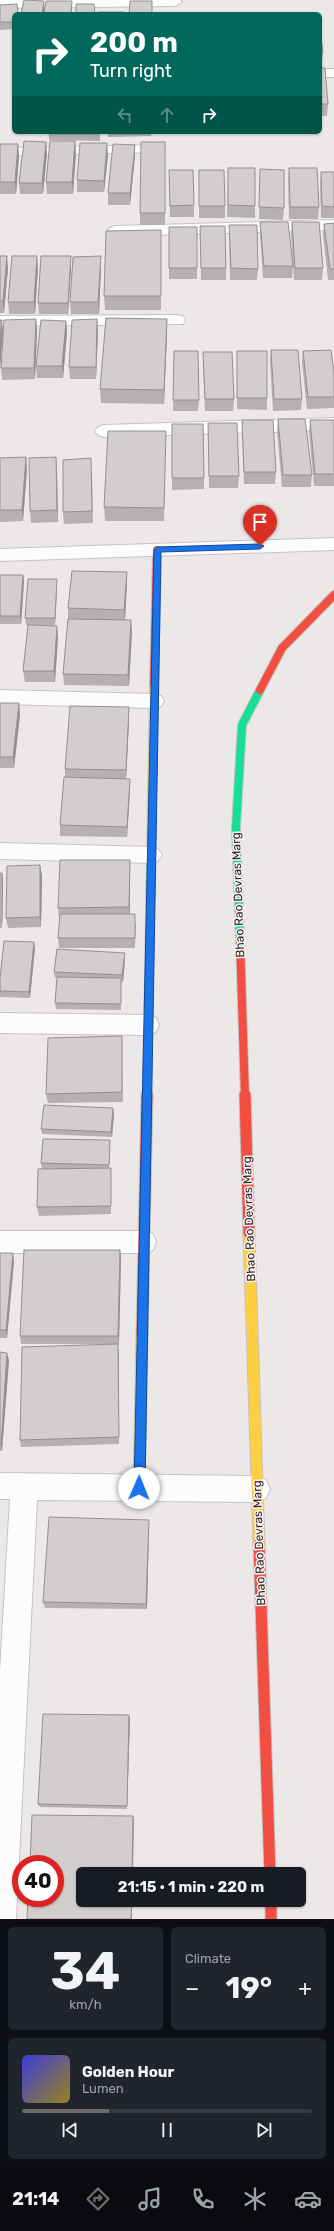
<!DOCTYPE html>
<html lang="en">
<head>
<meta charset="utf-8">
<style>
	body { margin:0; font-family:Rubik,sans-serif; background:#20242c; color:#f1f3f6; height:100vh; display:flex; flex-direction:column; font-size:15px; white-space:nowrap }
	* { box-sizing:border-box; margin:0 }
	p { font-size:13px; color:#9ea1a6 }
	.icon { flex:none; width:22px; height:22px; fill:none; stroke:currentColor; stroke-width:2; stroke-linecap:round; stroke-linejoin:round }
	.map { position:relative; height:1919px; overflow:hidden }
	.details { display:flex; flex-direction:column; gap:8px; padding:8px; background:#0d0f14; flex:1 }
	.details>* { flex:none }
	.hud { position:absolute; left:12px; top:12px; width:310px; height:122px; border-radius:6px; box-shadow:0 1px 3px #0004; background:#00695c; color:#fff; overflow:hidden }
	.speed { position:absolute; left:12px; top:1855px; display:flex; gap:8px; font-size:20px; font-weight:700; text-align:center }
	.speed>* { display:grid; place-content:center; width:52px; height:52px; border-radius:50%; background:#171b24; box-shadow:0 1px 3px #0004; line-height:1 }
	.speed .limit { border:6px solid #d22; background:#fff; color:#111 }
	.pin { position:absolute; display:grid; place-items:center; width:34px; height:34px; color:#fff; margin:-41px -17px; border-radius:50% 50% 50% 0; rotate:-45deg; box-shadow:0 0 4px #0007 }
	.pin .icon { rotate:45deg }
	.me { position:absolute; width:44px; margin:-22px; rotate:1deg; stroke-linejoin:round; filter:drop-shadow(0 0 3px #0008) }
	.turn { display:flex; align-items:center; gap:14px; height:84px; padding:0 12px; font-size:18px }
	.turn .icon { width:52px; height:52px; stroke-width:2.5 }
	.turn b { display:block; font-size:28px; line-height:34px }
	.lanes { display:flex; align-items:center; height:38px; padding:0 12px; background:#0003; justify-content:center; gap:20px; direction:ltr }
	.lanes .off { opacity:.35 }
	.big { font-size:30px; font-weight:700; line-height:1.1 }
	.details .card { flex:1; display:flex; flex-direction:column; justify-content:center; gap:6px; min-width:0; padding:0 14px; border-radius:6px; background:#20242c }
	.details .dial { align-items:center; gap:0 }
	.dial b { font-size:52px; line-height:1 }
	.song { display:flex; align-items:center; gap:12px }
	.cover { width:48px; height:48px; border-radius:6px; background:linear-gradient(135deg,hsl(240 70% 55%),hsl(50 70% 35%)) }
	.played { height:4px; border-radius:2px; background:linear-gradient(90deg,#6e6a6a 30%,#363941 30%) }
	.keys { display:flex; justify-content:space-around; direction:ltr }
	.heat { display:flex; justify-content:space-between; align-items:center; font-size:22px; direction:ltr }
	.details .tiles { flex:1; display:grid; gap:8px; grid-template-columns:1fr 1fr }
	.card:last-child { grid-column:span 2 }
	.trip { position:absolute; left:76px; top:1867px; width:230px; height:40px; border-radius:6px; background:#171b24; box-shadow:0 1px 3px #0004; font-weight:700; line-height:40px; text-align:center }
	.dock { display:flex; height:64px; justify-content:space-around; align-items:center; background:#090b0e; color:#9ea1a6 }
	.dock .icon { width:28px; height:28px }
	.dock .active { color:#6e6a6a }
	.dock b { font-size:18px; color:#f1f3f6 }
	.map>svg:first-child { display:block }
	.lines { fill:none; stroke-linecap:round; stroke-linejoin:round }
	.street-casing { stroke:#c7c3c3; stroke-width:2 }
	.fast-casing { stroke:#c7c3c3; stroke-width:10 }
	.slow-far1-casing { stroke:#c7c3c3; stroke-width:10 }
	.slow-casing { stroke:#c7c3c3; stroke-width:13 }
	.jam-far1-casing { stroke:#c7c3c3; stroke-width:10 }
	.jam-casing { stroke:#c7c3c3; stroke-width:13 }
	.street { fill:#fcfcfc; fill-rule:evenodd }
	.fast { stroke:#16e098; stroke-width:8 }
	.slow-far1 { stroke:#ffcf43; stroke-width:8 }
	.slow { stroke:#ffcf43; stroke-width:11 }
	.jam-far1 { stroke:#f24e42; stroke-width:8 }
	.jam { stroke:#f24e42; stroke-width:11 }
	.wall { fill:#b5b1b1 }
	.shaded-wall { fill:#949090 }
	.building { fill:#d3cece; stroke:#949090 }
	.route { fill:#1a73e8; stroke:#114b97 }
	.labels { text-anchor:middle; stroke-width:3; stroke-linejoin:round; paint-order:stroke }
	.street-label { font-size:12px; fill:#2a2626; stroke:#fdf2f3 }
</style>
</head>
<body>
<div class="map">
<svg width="334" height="1919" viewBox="0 0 334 1919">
	<rect width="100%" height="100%" fill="#ede8e8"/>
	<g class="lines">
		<defs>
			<path id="street" d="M0,0H180L182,2L175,6L0,8Z
				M320,69H334V77H320Z
				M158,145L163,146L165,149L163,152L0,156V148Z
				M334,220V230L115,236L110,234L107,231L110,228L115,226Z
				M177,315L183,316L185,320L183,324L0,326V316Z
				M334,418V430L104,437L98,435L95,431L98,427L104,425Z
				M334,538V550L0,561V549Z
				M0,690L154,694L161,696L164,701L161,706L154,708L0,704Z
				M0,843L151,847L158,849L162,855L158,861L151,863L0,859Z
				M0,1013L148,1015L156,1018L159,1025L156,1032L148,1035L0,1033Z
				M0,1231H144L153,1234L156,1242L153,1250L144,1253H0Z
				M0,1473L257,1476L266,1480L270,1489L266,1498L257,1502L37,1500L16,1919H0V1671L10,1499H0Z"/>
			<path id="fast" d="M240,940L236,827L242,725L260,690
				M147,1094L151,855"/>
			<path id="slow-far1" d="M151,855L154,683"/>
			<path id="slow" d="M249,1233L259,1544
				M139,1488L142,1334"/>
			<path id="jam-far1" d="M154,683L157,550
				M260,690L282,648L334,595
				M240,940L245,1096
				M147,1096V1094"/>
			<path id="jam" d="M245,1095L249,1233
				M142,1334L147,1095
				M259,1544L270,1874
				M271,1900V1919"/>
		</defs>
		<use href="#street" class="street-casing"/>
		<use href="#fast" class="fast-casing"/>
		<use href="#slow-far1" class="slow-far1-casing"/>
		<use href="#slow" class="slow-casing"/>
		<use href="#jam-far1" class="jam-far1-casing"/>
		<use href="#jam" class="jam-casing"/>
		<use href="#street" class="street"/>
		<use href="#fast" class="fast"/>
		<use href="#slow-far1" class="slow-far1"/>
		<use href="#slow" class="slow"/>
		<use href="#jam-far1" class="jam-far1"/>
		<use href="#jam" class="jam"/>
	</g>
	<path class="wall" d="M0,5L14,14V29L0,30Z
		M320,31L323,52L322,64H320Z
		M320,68L328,104L327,116H320Z
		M49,132H100V141L49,140Z
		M108,132H151V136L108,137Z
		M75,141L76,153L73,194H47L46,182Z
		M46,142L47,153L43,194H20L19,183Z
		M165,142V225H140V213Z
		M0,144H18L19,156L16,194H0Z
		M135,145V156L130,205H108V193Z
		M108,155L104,192H77V180Z
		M228,168L255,206V218L227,217Z
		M289,168L319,207L318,219H289L288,179Z
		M169,170L194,205V217H170Z
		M199,170L225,206V218H199Z
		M321,172H334V218H321L320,184Z
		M260,181L284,208L283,220L259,219Z
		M260,222L293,266L292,278H263L260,234Z
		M292,222L323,268L322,280H294L291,234Z
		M334,223V280H328L323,235L324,224Z
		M229,225L258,269L257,280H230L229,237Z
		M200,226L226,268V280H201Z
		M169,227L197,268V279H169Z
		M161,230V310H105L104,296Z
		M0,256L8,268L4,313H0Z
		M71,256V268L68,314H39L38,303Z
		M38,268L35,314H9L8,302Z
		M101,268L99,314H71L70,302Z
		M36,319L37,331L35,379L2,380L1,368Z
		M97,319L98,331L96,379H70L69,367Z
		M66,321L67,332L63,378H37L36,366Z
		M167,333L164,404L101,403L100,389Z
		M271,350L302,399L301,410L273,411L270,362Z
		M174,351L199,400L198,411H173Z
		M237,351L267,398V410L237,409Z
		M303,351L334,373V408L307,409L302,363Z
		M203,352L234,399L233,411H205L203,364Z
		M278,419L312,475L311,487H282L277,431Z
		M242,420L276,472L275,484H244L242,431Z
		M310,420H334V486H314L309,432Z
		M208,423L239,476L238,488H209Z
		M172,424L204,478V489L172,490Z
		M166,431L164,521H105L104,507Z
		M26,457L27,469L23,521L0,522V458Z
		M56,457L58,522L31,523L30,511Z
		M92,470L93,523L64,524L63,512Z
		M127,572V583L125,619L132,631L129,686L64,685L63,674L68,619V608Z
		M0,575H23L24,582L21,624H0Z
		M57,586L55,625H26L25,618Z
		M58,637L55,682H25L23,671Z
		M0,703H19L20,715L14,768H0Z
		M129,719L126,779L130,790L127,837L60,836V825L65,777V769Z
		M130,860V914L136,924L135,948H59L58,938L60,918H59L58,908Z
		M40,865L42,876L41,927L8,928L6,918Z
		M0,873H2L3,880L2,928H0Z
		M35,948L30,998L0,997V978Z
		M125,959L123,982H121V1010L56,1009L55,1003L57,978H55L54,972Z
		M122,1036L123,1102L48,1103L46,1094Z
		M114,1114L112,1137L42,1134L41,1129Z
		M110,1140V1145L109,1168L111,1177V1214L39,1216L37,1207L57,1169H42L41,1163Z
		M0,1253L14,1261L7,1338H0Z
		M121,1258L119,1344H21L20,1336Z
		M118,1344L119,1444L21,1447L20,1440Z
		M0,1352L9,1360L2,1451H0Z
		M149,1526L147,1609L45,1608L43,1602Z
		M130,1719L127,1809L40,1807L38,1804Z"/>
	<path class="shaded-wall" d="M44,1L45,14H42Z
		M72,1V14H71Z
		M75,141L76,153L73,194L72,182Z
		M46,142L47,153L43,194L42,183Z
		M107,143L108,155L104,192V181Z
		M18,144L19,156L16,194L15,182Z
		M135,145V156L130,205V193Z
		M7,256L8,268L4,313L3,301Z
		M37,256L38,268L35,314L34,302Z
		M71,256V268L68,314V303Z
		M101,256V268L99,314L98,302Z
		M36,319L37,331L35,379L34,368Z
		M97,319L98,331L96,379V367Z
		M167,319V333L164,404V390Z
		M2,320L3,332L0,370V341Z
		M66,321L67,332L63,378L62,366Z
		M26,457L27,469L23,521L22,510Z
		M56,457L57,468L58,522L57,510Z
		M127,572V583L125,621L124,610Z
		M23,575L24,582L21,624L20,616Z
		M57,579V586L55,625V618Z
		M131,620L132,631L129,686L128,675Z
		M57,626L58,637L55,682L54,671Z
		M19,703L20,715L14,768L13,757Z
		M129,707V719L126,781V770Z
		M130,779V790L127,837V827Z
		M130,860V918L129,907Z
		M40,865L42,876L41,927L40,917Z
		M2,873L3,880L2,928Z
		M34,942L35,948L30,998L29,992Z
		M125,953V959L123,982L122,975Z
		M113,1108L114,1114L112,1137L111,1132Z
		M120,1250L121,1258L119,1344L118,1336Z
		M13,1253L14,1261L7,1338L6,1330Z
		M118,1344L119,1352V1444V1437Z
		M7,1353L9,1360L2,1451L1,1445Z
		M149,1520V1526L147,1609L146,1604Z
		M129,1715L130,1719L127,1809V1806Z
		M133,1816L134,1820L133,1874H132Z
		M132,1900V1919H131Z"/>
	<path class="building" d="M24,0L44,1L42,14H21Z
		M46,1H72L71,14H44Z
		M130,1H152V14H129Z
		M17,4L18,14H14V22H0V5Z
		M76,4H94L95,14H76Z
		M99,12H124V14H99Z
		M320,31L323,52H320Z
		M320,68H325L328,104H320Z
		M24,141L46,142L42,183H19Z
		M50,141H75L72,182H46Z
		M141,142H165V213H140Z
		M80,143H107L104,181L77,180Z
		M0,144H18L15,182H0Z
		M113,144L135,145L130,193H108Z
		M228,168H255V206L228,205Z
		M289,168H317L319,207H290Z
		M260,169L284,170V208L259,207Z
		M169,170H193L194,205L170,206Z
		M199,170H224L225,206H199Z
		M321,172H334V207L322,206Z
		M260,222H288L293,266H264Z
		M292,222H319L323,268H295Z
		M334,223V269H330L324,224Z
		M229,225H257L258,269L231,268Z
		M200,226H225L226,268H201Z
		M169,227H197V268H169Z
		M161,230V296H104L106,231Z
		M0,256H7L3,301H0Z
		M12,256H37L34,302H8Z
		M41,256H71L68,303H38Z
		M101,256L98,302H70L73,257Z
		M106,318L167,319L164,390L100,389Z
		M36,319L34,368H1L4,320Z
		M97,319L96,367H69L72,320Z
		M0,320H2L0,341Z
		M41,320L66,321L62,366H36Z
		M271,350H298L302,399H274Z
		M331,350L334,373V397H308L303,351Z
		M174,351H198L199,400H173Z
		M237,351H267V398H237Z
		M203,352H232L234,399H205Z
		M278,419H305L312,475H283Z
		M242,420H273L276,472H244Z
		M310,420H334V474H315Z
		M208,423H237L239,476H209Z
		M172,424H203L204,478H172Z
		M108,431H166L164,508L104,507Z
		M26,457L22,510H0V458Z
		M56,457L57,510L30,511L29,458Z
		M91,458L92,511L63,512V460Z
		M72,571L127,572L124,610L68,608Z
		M0,575H23L20,616H0Z
		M28,579H57L55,618H25Z
		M68,619L131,620L128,675L63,674Z
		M28,625L57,626L54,671H23Z
		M0,703H19L13,757H0Z
		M70,706L129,707L126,770L65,769Z
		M64,777L130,779L127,827L60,825Z
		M60,860H130L129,907L58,908Z
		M40,865V917L6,918L7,866Z
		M0,873H2V922H0Z
		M60,914H135V938H58Z
		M4,941L34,942L29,992L0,991V978Z
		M57,949L125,953L122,975L54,972Z
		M57,977L121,978V1004L55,1003Z
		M122,1036V1092L46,1094L48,1038Z
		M44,1105L113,1108L111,1132L41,1129Z
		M43,1139L110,1140L109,1165L41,1163Z
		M111,1168V1206L37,1207L38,1169Z
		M24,1250H120L118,1336H20Z
		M0,1253H13L6,1330H0Z
		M118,1344L119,1437L20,1440L22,1347Z
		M0,1352L7,1353L1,1445H0Z
		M49,1517L149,1520L146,1604L43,1602Z
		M43,1714L129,1715L127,1806L38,1804Z
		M32,1815L133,1816L132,1874H83V1900H132L131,1919H27L28,1898H55V1864H30Z"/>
	<path class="route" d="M260,544L264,546L260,549L161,552L145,1488L143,1492L139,1494L135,1492L134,1488L154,550L157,547Z"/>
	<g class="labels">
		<g class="street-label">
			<text transform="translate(238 895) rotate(-92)" y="4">Bhao Rao Devras Marg</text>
			<text transform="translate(249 1219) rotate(-92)" y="4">Bhao Rao Devras Marg</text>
			<text transform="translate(259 1543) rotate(-92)" y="4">Bhao Rao Devras Marg</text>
		</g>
	</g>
</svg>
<div class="speed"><div class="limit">40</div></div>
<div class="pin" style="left:260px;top:546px;background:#d93025"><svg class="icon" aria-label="arrive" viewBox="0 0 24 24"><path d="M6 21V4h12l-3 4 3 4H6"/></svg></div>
<svg class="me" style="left:139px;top:1488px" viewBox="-20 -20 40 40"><circle r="19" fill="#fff"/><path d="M0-13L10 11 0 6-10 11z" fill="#1a73e8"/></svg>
<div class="trip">21:15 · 1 min · 220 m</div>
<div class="hud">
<div class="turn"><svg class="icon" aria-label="right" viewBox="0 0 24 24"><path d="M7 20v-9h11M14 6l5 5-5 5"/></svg><div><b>200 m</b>Turn right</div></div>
<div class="lanes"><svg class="icon off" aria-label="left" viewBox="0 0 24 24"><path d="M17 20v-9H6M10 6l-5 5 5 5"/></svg><svg class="icon off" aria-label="ahead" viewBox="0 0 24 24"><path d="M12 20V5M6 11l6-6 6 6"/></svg><svg class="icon" aria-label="right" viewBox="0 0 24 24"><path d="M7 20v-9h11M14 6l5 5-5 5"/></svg></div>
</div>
</div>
<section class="details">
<div class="tiles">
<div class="card dial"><b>34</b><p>km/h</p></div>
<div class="card"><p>Climate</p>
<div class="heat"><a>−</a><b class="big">19°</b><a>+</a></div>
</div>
<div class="card">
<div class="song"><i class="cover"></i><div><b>Golden Hour</b><p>Lumen</p></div></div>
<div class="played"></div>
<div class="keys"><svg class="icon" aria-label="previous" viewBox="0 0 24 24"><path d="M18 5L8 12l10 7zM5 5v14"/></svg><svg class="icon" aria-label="pause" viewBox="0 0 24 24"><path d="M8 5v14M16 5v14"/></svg><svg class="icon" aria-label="next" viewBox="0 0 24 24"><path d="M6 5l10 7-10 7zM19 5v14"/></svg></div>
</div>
</div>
</section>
<nav class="dock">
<b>21:14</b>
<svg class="icon active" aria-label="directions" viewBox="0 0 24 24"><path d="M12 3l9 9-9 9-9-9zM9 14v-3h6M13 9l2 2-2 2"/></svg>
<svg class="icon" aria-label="music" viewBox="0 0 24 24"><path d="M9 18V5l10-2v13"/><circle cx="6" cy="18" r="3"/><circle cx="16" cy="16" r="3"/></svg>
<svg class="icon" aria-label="phone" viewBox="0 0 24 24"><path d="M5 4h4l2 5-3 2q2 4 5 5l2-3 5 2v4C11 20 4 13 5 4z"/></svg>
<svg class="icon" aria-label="climate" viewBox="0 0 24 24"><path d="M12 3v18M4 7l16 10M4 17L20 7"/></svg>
<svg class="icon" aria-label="car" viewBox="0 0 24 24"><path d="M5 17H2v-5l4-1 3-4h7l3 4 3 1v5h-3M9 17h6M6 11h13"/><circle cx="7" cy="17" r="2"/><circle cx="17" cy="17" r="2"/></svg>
</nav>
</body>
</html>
